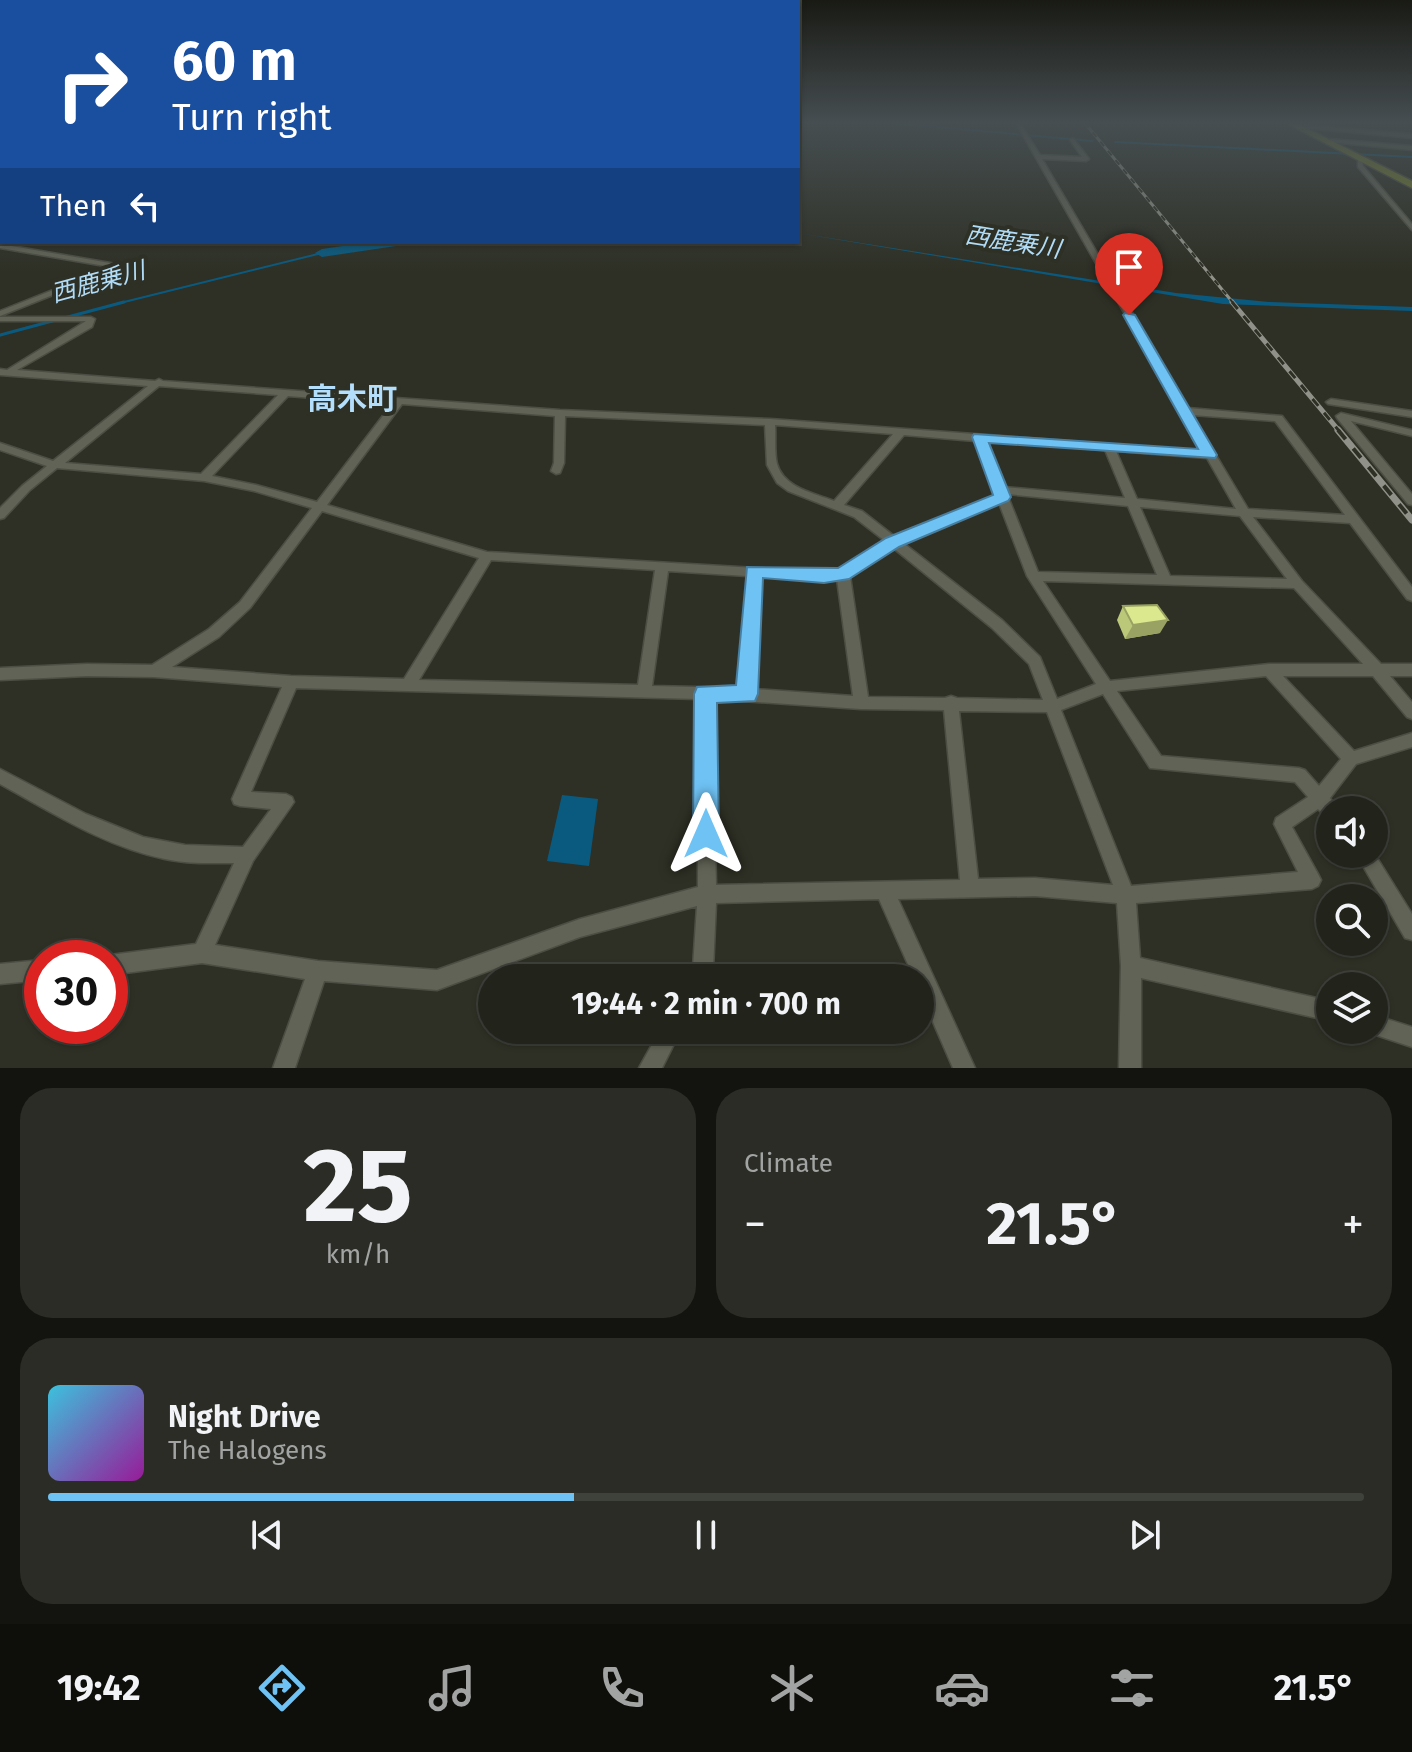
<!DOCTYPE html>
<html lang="en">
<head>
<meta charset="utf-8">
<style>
	body { margin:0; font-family:"Fira Sans","Noto Sans JP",sans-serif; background:#2a2c25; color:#f1f3f6; height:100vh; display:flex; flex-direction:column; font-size:30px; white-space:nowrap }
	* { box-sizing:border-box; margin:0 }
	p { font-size:26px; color:#a2a4a3 }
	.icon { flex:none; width:44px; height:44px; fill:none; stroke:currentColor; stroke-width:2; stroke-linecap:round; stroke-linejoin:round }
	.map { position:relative; height:1068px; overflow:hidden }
	.sheet { display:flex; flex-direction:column; gap:20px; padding:20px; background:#13140f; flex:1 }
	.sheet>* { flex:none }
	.top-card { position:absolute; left:0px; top:0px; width:800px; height:244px; box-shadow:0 2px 6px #0004,0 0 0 2px #3f413b; background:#1a4fa0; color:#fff; overflow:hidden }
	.tools { position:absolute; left:1316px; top:796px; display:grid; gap:16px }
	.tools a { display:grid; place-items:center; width:72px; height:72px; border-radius:50%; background:#22241c; box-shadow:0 2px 6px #0004,0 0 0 2px #3f413b; font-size:40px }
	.speed { position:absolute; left:24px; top:940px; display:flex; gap:16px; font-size:40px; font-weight:700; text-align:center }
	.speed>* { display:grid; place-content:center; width:104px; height:104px; border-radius:50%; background:#22241c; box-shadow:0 2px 6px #0004,0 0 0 2px #3f413b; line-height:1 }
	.speed .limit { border:12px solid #d22; background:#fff; color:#111 }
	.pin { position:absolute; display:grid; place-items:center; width:68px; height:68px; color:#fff; margin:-82px -34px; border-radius:50% 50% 50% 0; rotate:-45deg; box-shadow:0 0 8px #0007 }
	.pin .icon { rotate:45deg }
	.me { position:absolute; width:88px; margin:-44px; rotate:0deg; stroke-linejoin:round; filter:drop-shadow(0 0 6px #0008) }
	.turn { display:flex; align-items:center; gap:28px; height:168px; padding:0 40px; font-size:36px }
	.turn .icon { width:104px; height:104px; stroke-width:2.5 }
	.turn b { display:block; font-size:56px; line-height:68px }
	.then { display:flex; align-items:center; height:76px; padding:0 40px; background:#0003; gap:16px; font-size:30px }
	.big { font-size:60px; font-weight:700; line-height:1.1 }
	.sheet .widget { flex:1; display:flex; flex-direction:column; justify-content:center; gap:12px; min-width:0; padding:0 28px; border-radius:32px; background:#2a2c25 }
	.sheet .dial { align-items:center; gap:0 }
	.dial b { font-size:104px; line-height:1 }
	.song { display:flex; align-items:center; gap:24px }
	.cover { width:96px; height:96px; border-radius:12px; background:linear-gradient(135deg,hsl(190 70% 55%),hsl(300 70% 35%)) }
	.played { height:8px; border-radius:4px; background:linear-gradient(90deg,#6fc2f4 40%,#3f413b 40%) }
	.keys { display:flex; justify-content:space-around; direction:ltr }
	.heat { display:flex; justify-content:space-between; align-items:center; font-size:44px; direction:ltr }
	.sheet .tiles { flex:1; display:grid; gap:20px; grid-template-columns:1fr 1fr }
	.widget:last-child { grid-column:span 2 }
	.trip { position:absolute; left:478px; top:964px; width:456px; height:80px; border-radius:40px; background:#22241c; box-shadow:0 2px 6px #0004,0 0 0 2px #3f413b; font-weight:700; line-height:80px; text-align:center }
	.dock { display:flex; height:128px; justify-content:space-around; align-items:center; background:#0e0e0b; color:#a2a4a3 }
	.dock .icon { width:56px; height:56px }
	.dock .on { color:#6fc2f4 }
	.dock b { font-size:36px; color:#f1f3f6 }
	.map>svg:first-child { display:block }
	.water { fill:#0a5a80 }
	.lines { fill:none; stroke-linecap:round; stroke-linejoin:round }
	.stream-far1 { stroke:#0a5a80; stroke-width:2 }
	.stream { stroke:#0a5a80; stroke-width:3 }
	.river { fill:#0a5a80; fill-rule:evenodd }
	.minor-casing { stroke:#4c4e44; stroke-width:3 }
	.primary-casing { stroke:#4c4e44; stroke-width:3 }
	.minor { fill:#616356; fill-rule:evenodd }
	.primary { fill:#777f2e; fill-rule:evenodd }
	.rail-far2-casing { stroke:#909289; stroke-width:3 }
	.rail-far1-casing { stroke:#909289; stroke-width:5 }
	.rail-casing { stroke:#909289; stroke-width:7 }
	.rail-far2 { stroke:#2e3025; stroke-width:2; stroke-dasharray:6; stroke-linecap:butt }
	.rail-far1 { stroke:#2e3025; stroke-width:3; stroke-dasharray:9; stroke-linecap:butt }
	.rail { stroke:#2e3025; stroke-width:4; stroke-dasharray:12; stroke-linecap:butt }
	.wall { fill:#bcc879 }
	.shaded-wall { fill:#99a263 }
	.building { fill:#dbe88d; stroke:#99a263; stroke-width:2 }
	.route { fill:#6fc2f4; stroke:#487e9f; stroke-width:2 }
	.labels { text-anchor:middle; stroke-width:8; stroke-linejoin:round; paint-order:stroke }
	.far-water-label { font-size:24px; font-style:italic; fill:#b1dcf7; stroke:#2e3025 }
	.quarter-label { font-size:30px; font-weight:bold; fill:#b4dffc; stroke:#2e3025 }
</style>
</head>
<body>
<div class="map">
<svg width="1412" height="1068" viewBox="0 0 1412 1068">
	<rect width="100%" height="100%" fill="#2e3025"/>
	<path class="water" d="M798,233L1176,293L1269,302L1412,307V311L1223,304Z
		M562,795L598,799L589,866L547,861Z"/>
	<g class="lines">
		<path class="stream-far1" d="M892,123L1092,141
			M1115,142L1412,157
			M317,242L383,243
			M116,304L322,253"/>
		<path class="stream" d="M64,318L124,302
			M0,335L56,320"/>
		<path class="river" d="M370,242H402L396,246L322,257L315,253L322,249Z"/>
		<defs>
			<path id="minor" d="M1016,123H1020L1040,155L1082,157L1070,140L1073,138L1089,159L1086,161L1042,159L1188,408L1282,416L1412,587V601L1407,599L1350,523L1253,517L1302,581L1381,664H1412V676H1390L1412,702V719L1407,717L1373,676H1283L1354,751L1412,733V747L1356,764L1330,798L1338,810H1330V818L1324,815L1318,809L1292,827L1318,874L1321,880L1318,886L1312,889L1136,903L1140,958L1330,1001V1021L1141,978V1068H1119L1121,966L1117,903L1035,896L898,899L975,1068H953L920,992V978H914L879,899L716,903L713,970L709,978H688L693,967L697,906L580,937L437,990L324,981L295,1068H273L305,979L202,963L110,975V958H104L110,955L196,944L234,863C211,863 188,864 165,859C106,847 53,813 0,784V769L86,814L143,837L185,845L243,847L271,809L240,806L234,804L232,799L282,687L154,677L87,676L0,680V668L87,664L152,665L209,629L240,602L312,508L254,491L204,481L57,468L30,490L4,518L0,519V508L22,486L47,466L0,450V443L53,461L148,386L0,375V369L7,370L86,321H0V317H91L95,319L92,327L17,370L155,381L159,379L163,381L560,410L770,419L1203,451ZM159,386L278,395L201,474L65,463ZM288,396L392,404L317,502L256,485L212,476ZM402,404L555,416L554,463L551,471L556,474L560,473L564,463L565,416L765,425L767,465L777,483L788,491L854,517L885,541L840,570L824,572L487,552L327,505ZM1192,415L1275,421L1345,515L1248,509ZM775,425L893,434L834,501C814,493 784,488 777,464C774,452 776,437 775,425ZM904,435L975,441L996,495L894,536L862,511L844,505ZM986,441L1105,450L1125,498L1004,487ZM1116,451L1207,458L1236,509L1137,499ZM1007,494L1128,506L1157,575L1038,572ZM999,503L1027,576L1096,684L1057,699L1040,657L1002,620L902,542ZM1140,507L1240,516L1287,579L1170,576ZM322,511L479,558L404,679L291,676L172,667L219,637L250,608ZM892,547L992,628L1029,664L1043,700L957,698L951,696L945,698L868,697L850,576ZM491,560L655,570L638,685L419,680ZM668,571L747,576L740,688L652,686ZM760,577L824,580L837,579L853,696L755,689ZM1043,581L1294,588L1363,664H1269L1110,681ZM1266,676L1341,759L1319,786L1305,770L1299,768L1161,756L1117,691ZM296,688L698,699V887L580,919L437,970L318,961L215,945L253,861L294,802L292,797L286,794L251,792ZM1103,694L1150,768L1295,782L1308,797L1276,818L1274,824L1298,872L1131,886L1061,710ZM712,699L861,709L944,710L960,880L716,885ZM959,711L1047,712L1113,885L1035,878L978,879Z
				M1296,124L1412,134V138L1294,127Z
				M1331,139L1412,146V150L1329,142Z
				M1358,156H1362L1363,166L1412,224V230L1358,167Z
				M2,168V172L0,173V169Z
				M0,244L116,264L123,267L0,316V311L111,267L0,248Z
				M1331,399L1412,411V417L1328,404L1326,402Z
				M1341,413L1412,430V436L1351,421L1412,494V505L1408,504L1337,418L1336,416Z
				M1374,853L1412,914V940L1405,938L1356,854Z
				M42,960V980L0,984V964Z
				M1374,1015L1412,1027V1047L1367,1032L1366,1030H1374Z
				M660,1030H681L662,1068H639Z"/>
			<path id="primary" d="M1286,123H1296L1412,181V188Z
				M0,182H2L0,190Z"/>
		</defs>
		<use href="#minor" class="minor-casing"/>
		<use href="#primary" class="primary-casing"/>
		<use href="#minor" class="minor"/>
		<use href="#primary" class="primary"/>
		<defs>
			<path id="rail-far2" d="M1085,123L1234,304"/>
			<path id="rail-far1" d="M1232,302L1340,432"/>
			<path id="rail" d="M1338,430L1412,520"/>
		</defs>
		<use href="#rail-far2" class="rail-far2-casing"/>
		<use href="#rail-far1" class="rail-far1-casing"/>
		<use href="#rail" class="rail-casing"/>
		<use href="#rail-far2" class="rail-far2"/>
		<use href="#rail-far1" class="rail-far1"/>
		<use href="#rail" class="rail"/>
	</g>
	<path class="wall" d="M1123,606L1160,633L1125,639L1117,620Z"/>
	<path class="shaded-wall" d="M1168,620L1160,633L1125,639L1133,625Z"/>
	<path class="building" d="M1157,605L1168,620L1133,625L1123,606Z"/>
	<linearGradient id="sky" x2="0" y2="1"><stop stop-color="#191a14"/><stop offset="0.45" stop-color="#464e51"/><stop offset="1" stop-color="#464e51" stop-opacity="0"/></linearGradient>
	<rect width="1412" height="272" fill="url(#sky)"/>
	<path class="route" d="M1125,313L1135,315L1217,455L1215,458L989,443L1011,497L1008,501L899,547L849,579L824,583L763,578L758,694L755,701L717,703L719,834L715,843L706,846L697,843L693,834L694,694L697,687L736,685L747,567L838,568L886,538L993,495L972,437L974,434L1198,449L1123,315Z"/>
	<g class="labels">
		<g class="far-water-label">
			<text transform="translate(1013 242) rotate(9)" y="8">西鹿乗川</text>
			<text transform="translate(98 282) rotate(-15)" y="8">西鹿乗川</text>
		</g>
		<g class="quarter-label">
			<text x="352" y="409">高木町</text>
		</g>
	</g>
</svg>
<div class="tools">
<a><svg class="icon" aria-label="sound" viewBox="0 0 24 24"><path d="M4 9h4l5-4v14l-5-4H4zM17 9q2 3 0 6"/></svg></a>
<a><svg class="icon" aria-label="search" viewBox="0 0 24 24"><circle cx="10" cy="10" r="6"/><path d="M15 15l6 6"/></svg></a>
<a><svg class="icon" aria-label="layers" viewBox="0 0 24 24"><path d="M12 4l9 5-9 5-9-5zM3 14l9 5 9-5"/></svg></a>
</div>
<div class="speed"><div class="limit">30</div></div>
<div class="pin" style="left:1129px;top:315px;background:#d93025"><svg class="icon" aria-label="arrive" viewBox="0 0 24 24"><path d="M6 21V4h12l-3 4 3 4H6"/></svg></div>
<svg class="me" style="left:706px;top:834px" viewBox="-20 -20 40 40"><path d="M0-17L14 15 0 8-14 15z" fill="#6fc2f4" stroke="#fff" stroke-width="4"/></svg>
<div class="trip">19:44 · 2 min · 700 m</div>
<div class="top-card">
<div class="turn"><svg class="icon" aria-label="right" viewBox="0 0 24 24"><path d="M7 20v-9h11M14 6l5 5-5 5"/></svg><div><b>60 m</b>Turn right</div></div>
<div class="then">Then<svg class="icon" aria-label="left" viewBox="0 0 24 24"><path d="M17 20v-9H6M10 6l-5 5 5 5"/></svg></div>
</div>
</div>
<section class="sheet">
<div class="tiles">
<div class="widget dial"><b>25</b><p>km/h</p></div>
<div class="widget"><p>Climate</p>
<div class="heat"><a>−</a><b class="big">21.5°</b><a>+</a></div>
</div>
<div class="widget">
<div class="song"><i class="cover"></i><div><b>Night Drive</b><p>The Halogens</p></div></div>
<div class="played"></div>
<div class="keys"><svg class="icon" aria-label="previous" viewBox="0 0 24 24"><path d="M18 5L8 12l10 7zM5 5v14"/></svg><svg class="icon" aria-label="pause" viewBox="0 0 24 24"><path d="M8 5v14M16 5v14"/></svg><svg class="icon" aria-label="next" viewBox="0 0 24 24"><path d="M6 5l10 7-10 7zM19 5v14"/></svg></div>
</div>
</div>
</section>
<nav class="dock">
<b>19:42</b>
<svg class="icon on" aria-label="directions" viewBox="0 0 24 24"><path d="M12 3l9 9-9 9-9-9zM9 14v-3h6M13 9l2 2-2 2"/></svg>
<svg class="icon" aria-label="music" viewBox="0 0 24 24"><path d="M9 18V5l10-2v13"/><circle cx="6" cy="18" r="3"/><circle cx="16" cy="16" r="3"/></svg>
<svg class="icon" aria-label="phone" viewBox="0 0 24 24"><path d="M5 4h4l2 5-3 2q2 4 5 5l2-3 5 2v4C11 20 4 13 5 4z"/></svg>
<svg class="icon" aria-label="climate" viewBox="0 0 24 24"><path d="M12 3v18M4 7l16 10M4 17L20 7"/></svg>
<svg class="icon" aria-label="car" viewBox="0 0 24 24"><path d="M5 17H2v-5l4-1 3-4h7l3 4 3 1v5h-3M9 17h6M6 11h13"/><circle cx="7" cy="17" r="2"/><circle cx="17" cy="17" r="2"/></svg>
<svg class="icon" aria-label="filters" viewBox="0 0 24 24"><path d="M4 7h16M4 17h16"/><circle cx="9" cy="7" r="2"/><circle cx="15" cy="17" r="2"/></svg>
<b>21.5°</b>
</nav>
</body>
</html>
